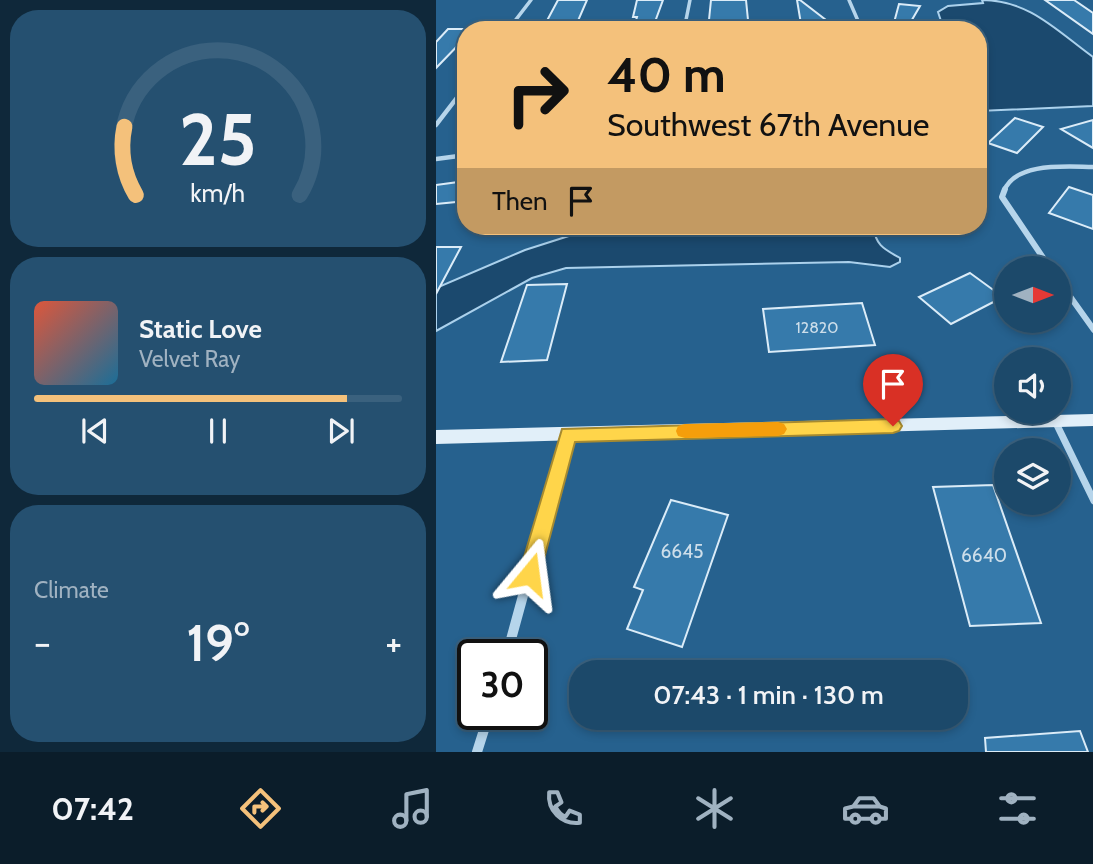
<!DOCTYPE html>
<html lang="en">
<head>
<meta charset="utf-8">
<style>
	body { margin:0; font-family:Cabin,sans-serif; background:#255070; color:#f1f3f6; height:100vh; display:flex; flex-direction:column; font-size:26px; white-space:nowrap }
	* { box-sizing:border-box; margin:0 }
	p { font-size:23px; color:#a0b2c1 }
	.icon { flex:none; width:38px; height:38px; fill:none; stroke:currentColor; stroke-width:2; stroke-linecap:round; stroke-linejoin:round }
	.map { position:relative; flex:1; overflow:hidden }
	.details { display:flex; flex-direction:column; gap:10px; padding:10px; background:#0f283a; width:436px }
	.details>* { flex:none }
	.banner { position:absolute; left:21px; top:21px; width:530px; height:214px; border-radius:28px; box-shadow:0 4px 10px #0003,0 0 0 2px #3a617e; background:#f4c17b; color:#111; overflow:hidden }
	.needle { width:46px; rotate:90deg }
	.buttons { position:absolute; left:558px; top:256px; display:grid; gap:14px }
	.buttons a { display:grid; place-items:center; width:77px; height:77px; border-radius:50%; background:#1c496a; box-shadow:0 4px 10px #0003,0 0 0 2px #3a617e; font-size:35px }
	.speed { position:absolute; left:21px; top:639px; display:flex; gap:14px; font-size:35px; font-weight:700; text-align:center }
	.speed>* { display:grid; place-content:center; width:91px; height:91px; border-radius:50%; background:#1c496a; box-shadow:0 4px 10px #0003,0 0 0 2px #3a617e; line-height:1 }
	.speed .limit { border:4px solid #111; border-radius:10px; background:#fff; color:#111 }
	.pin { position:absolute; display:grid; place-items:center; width:60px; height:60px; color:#fff; margin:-72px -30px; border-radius:50% 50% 50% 0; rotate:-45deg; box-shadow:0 0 7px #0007 }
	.pin .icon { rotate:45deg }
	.me { position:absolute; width:77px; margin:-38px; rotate:16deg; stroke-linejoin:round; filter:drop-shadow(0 0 5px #0008) }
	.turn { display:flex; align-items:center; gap:24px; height:147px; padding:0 35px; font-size:32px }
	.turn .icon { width:91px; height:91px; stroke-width:2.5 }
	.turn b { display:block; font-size:49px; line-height:60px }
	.then { display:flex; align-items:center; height:66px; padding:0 35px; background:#0003; gap:14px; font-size:26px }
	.big { font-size:52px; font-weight:600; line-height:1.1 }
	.details .tile { flex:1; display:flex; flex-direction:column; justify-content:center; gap:10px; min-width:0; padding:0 24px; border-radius:28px; background:#255070 }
	.details .dial { align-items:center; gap:0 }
	.dial svg { height:182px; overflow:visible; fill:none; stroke:#3a617e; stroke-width:7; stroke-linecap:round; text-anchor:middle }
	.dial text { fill:#f1f3f6; stroke:none }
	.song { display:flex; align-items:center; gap:21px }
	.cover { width:84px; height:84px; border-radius:10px; background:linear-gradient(135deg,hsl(10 70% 55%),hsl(200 70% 35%)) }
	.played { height:7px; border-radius:4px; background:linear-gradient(90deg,#f4c17b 85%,#3a617e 85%) }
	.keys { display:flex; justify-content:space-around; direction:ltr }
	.heat { display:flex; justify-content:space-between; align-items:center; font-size:38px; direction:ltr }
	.trip { position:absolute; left:133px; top:660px; width:399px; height:70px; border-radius:28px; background:#1c496a; box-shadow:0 4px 10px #0003,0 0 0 2px #3a617e; font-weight:600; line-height:70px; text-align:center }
	.menu { display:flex; height:112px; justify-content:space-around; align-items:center; background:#0b1d2a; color:#a0b2c1 }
	.menu .icon { width:49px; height:49px }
	.menu .current { color:#f4c17b }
	.menu b { font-size:32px; color:#f1f3f6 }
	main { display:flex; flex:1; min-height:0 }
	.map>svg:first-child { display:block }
	.water { fill:#1b496e; stroke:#abd1ec; stroke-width:2 }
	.building { fill:#367aab; stroke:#dbecf8; stroke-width:2 }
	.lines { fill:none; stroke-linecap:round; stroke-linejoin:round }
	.street-far4 { stroke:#b6d5eb; stroke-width:3.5 }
	.street-far3 { stroke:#b6d5eb; stroke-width:4.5 }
	.street-far2 { stroke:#b6d5eb; stroke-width:6 }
	.street-far1 { stroke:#b6d5eb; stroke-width:7 }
	.street { stroke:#b6d5eb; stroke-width:10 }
	.secondary { fill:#e1eff9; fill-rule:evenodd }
	.route { fill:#ffd54a; stroke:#a68a30; stroke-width:2 }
	.slow { fill:#f59e0b }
	.labels { text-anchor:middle; stroke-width:7; stroke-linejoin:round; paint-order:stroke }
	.number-label { font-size:16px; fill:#cddeea }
	.near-number-label { font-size:19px; fill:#cddeea }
</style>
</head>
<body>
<main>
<section class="details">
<div class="tile dial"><svg viewBox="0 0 100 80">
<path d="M14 69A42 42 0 1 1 86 69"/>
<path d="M14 69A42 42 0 0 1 9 39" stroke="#f4c17b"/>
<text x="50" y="56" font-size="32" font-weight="700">25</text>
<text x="50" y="72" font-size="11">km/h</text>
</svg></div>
<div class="tile">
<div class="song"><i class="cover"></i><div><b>Static Love</b><p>Velvet Ray</p></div></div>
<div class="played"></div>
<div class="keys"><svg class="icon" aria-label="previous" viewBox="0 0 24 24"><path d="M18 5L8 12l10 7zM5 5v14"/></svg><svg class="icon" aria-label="pause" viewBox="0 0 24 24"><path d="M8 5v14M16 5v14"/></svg><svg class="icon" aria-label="next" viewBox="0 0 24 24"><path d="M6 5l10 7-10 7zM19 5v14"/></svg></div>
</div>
<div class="tile"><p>Climate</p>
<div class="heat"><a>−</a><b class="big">19°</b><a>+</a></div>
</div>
</section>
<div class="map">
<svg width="658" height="752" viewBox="0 0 658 752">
	<rect width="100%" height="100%" fill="#26618e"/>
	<path class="water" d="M546,0C593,0 621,31 657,57V106L543,111L542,30H508L502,12L512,6L547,3Z
		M164,226H437C440,246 448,249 464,258V262L454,267L413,262L130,268L96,278L0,331V288L89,250Z"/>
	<path class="building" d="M122,0H151L138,30H106Z
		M201,0H227L216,30H197L201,17H197Z
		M275,0H310L313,30H280V20H273Z
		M361,0H364L403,30H366Z
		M609,0H638L657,13V34Z
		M463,4L484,6L470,30H456Z
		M12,29H37L30,30V37L0,68V42Z
		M579,118L607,127L581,153L552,143Z
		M657,120V148L625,129Z
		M30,181V201L0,204V185Z
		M633,187L657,195V229L613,213Z
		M0,247H25L0,294Z
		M534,273L567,297L515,324L483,297Z
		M131,284L111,360L65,362L91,285Z
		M426,303L439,345L333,352L327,309Z
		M557,485L605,623L534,626L497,487Z
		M235,500L292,515L246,647L191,629L207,590L198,587Z
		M644,731L652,752H550L549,738Z"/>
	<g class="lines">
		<path class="street-far4" d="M413,0L426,30
			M72,30L95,0
			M248,30L254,0"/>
		<path class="street-far3" d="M0,125L30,86
			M0,159L30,155
			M568,191C580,161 632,167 658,167"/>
		<path class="street-far2" d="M569,189L566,197L614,268
			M623,281L658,330"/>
		<path class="street-far1" d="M619,421L658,501
			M110,514L132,434"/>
		<path class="street" d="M71,654L110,512
			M41,752L53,714"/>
		<path class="secondary" d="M658,414V426L0,444V430Z"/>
	</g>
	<path class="route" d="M457,419L463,421L466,426L463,431L457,433L139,442L104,574L101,581L94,584L86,581L83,574L126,429Z"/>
	<path class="slow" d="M342,422L348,424L351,429L348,434L342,436L249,438L242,436L240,431L242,426L249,424Z"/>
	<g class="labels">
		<g class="number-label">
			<text x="381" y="333">12820</text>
		</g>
		<g class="near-number-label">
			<text x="246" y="558">6645</text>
			<text x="548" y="562">6640</text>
		</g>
	</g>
</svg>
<div class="buttons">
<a><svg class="needle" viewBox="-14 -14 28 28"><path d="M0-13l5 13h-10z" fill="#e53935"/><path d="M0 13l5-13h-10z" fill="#a0b2c1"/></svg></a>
<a><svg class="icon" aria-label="sound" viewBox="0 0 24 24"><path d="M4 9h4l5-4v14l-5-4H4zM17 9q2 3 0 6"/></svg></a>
<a><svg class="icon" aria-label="layers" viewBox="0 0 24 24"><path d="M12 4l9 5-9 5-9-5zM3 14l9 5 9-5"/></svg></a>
</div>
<div class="speed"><div class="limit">30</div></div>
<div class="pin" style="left:457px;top:426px;background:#d93025"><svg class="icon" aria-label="arrive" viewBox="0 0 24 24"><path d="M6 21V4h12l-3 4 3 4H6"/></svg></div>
<svg class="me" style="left:94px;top:574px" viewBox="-20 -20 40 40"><path d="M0-17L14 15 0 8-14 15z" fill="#ffd54a" stroke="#fff" stroke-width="4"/></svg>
<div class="trip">07:43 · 1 min · 130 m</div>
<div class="banner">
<div class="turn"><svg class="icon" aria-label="right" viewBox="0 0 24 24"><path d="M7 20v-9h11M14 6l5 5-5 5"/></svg><div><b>40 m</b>Southwest 67th Avenue</div></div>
<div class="then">Then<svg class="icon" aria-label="arrive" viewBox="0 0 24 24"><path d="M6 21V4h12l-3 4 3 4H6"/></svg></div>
</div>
</div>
</main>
<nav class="menu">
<b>07:42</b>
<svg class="icon current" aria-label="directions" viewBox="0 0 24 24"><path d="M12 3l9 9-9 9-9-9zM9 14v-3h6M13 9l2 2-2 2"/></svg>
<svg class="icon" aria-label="music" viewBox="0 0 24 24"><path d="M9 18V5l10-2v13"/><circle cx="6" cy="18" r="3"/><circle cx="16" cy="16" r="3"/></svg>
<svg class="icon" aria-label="phone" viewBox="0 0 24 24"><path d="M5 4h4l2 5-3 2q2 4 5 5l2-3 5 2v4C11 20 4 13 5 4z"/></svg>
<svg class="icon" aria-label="climate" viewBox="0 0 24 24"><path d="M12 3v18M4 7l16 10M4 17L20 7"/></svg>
<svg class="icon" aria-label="car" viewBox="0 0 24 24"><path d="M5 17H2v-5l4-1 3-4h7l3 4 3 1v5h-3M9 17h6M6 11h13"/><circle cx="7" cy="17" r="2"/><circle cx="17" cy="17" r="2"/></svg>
<svg class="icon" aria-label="filters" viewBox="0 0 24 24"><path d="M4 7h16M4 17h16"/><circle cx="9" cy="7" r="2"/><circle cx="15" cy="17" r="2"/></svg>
</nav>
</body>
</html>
